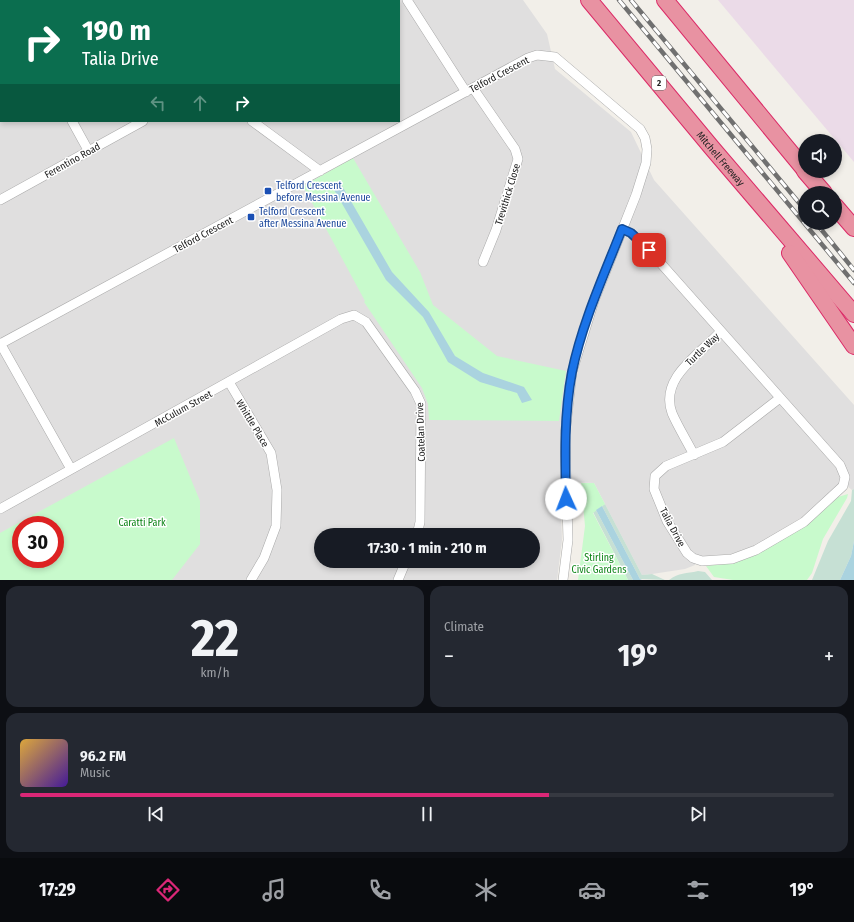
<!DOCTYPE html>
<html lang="en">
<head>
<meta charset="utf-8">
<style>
	body { margin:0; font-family:"Fira Sans Condensed",sans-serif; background:#242831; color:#f1f3f6; height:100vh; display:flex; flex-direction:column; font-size:15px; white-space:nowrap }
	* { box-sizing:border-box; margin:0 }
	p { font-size:13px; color:#9ea1a6 }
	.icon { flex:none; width:22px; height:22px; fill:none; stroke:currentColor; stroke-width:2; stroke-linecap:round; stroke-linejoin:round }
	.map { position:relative; height:580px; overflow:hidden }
	.details { display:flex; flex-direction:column; gap:6px; padding:6px; background:#0d0f14; flex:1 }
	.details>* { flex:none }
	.guide { position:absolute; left:0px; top:0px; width:400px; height:122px; box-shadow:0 2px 6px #0003; background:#0b6e4f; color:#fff; overflow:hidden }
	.fabs { position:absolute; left:798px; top:134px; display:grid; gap:8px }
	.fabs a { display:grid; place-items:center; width:44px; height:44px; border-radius:50%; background:#171b24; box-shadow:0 2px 6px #0003; font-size:20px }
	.speed { position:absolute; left:12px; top:516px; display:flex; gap:8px; font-size:20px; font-weight:700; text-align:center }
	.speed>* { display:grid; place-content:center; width:52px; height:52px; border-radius:50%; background:#171b24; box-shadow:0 2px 6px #0003; line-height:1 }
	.speed .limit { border:6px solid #d22; background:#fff; color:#111 }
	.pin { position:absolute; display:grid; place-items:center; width:34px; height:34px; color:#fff; margin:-17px; border-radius:8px; box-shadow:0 2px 6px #0006 }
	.me { position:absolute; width:44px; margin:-22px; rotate:358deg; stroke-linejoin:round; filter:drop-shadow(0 0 3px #0008) }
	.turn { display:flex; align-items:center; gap:14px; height:84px; padding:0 16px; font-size:18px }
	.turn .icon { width:52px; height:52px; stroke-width:2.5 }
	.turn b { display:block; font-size:28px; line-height:34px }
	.lanes { display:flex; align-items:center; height:38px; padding:0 16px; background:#0003; justify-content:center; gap:20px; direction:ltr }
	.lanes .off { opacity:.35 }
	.big { font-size:30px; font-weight:700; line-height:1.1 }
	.details .widget { flex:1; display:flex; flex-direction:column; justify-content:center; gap:6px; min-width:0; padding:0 14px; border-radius:12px; background:#242831 }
	.details .dial { align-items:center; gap:0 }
	.dial b { font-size:52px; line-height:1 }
	.song { display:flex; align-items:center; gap:12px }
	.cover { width:48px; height:48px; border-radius:6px; background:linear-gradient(135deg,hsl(40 70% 55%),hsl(260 70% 35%)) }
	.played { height:4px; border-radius:2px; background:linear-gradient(90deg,#db2777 65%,#363941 65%) }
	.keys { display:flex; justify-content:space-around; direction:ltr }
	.heat { display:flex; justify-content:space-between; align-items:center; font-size:22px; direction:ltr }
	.details .tiles { flex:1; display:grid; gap:6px; grid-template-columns:1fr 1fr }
	.widget:last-child { grid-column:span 2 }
	.trip { position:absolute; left:314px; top:528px; width:226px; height:40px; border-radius:20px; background:#171b24; box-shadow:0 2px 6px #0003; font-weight:700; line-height:40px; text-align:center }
	.tab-bar { display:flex; height:64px; justify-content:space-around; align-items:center; background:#090b0e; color:#9ea1a6 }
	.tab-bar .icon { width:28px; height:28px }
	.tab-bar .current { color:#db2777 }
	.tab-bar b { font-size:18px; color:#f1f3f6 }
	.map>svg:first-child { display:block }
	.residential { fill:#e0dfdf; fill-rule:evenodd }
	.industrial { fill:#ebdbe8 }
	.wetland { fill:#c6e0d4 }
	.park { fill:#c8facc; fill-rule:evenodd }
	.water { fill:#aad3df }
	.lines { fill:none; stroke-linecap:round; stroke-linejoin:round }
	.street-casing { stroke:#a9a9a9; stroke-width:10 }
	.highway-casing { stroke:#dc2a67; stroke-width:18 }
	.street { stroke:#fff; stroke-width:9 }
	.highway { stroke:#e892a2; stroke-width:16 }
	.rail-casing { stroke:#707070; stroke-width:4.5 }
	.rail { stroke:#fff; stroke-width:3; stroke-dasharray:9; stroke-linecap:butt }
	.route-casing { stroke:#114b97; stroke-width:10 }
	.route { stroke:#1a73e8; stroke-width:7 }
	.transit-dot { fill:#1a4fb4; stroke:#fff; stroke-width:1.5 }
	.labels { text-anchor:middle; stroke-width:3; stroke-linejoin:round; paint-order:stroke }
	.shield { fill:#fff; stroke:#646464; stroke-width:1 }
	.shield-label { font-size:9px; font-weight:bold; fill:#222 }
	.street-label { font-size:10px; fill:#222; stroke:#fff }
	.transit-label { font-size:10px; fill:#164399; stroke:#fff; text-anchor:start }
	.park-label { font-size:10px; fill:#0c8416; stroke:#fff }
</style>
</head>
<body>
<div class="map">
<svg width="854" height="580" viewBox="0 0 854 580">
	<rect width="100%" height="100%" fill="#f2efe9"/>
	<path class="residential" d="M0,0H523L547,34L555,69L631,132L654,180L854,405V489L852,490L846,485L839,484L801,518L754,546L731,554L698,557L695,565L685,569L652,574L642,575L594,483L560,482L562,540L557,580H0ZM1,1H399V121H1ZM21,525H55V559H21ZM321,535H533V561H321Z"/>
	<path class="industrial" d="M718,0H854V162Z"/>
	<path class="wetland" d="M854,489V541L851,556L840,580H812L828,541L851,501L852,490Z
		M605,504L642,575L652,574L665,580L640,579L602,506Z
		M596,510L633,580H628L593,512Z
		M698,571L705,572L712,580H669C679,572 686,574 698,571Z"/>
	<path class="park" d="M353,158L420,272L433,305L497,356L566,371L559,421L429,420L428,404L422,388L364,302L365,301L303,186Z
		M174,438L200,501V544L172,580H0V533ZM21,525H55V559H21Z
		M581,483H594L605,504L593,513L628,580H578L585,526Z
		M848,494L847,498L823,539L812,573L807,580H733L714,577L706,566L733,563L759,553L807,525L838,497Z"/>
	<path class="water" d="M341,184L392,272L429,312L455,356L483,373L524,387L532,400L522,403L517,393L480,382L448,362L423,317L386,280L333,188Z
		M602,506L640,579L642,580H633L596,510Z
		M854,541V580H840L851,556Z"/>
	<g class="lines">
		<defs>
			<path id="street" d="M5,0V1
				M123,0L124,1
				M407,0L466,92
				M363,1L365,0
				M473,88L515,149L518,159L496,230L483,262
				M72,121L88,150
				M252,121L320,171
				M0,200L143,121
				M622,229L631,233L649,250L840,465L845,477L843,486L804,522L756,550L732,559L702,561L693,558L687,553L667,521L654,489L655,476L666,466L723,442L780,398
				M0,343L71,469
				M0,344L528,58L537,55L555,57L640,129L645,138L647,149L646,163L636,195L594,301L572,372L565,435L568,540L563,580
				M229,382L271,453L277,490L276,526L264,558L251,580
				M694,455C687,441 678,427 672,413C659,377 701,354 721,331
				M0,509L341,319L354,315L366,322L415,391L421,404L420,522L417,535
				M398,580L406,561"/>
			<g id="highway">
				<path id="s1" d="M589,0L712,148L854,314"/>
				<path d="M665,0L805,170"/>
				<path d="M805,171L824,193"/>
				<path d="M835,206L854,228"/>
				<path d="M790,253L854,346"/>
			</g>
		</defs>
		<use href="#street" class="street-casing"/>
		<use href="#highway" class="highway-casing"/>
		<use href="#street" class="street"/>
		<use href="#highway" class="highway"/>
		<defs>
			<path id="rail" d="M619,0L854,283
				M631,0L805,210
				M816,223L854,270"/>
		</defs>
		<use href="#rail" class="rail-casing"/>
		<use href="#rail" class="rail"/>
	</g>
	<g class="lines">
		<defs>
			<path id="route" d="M566,499C565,456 564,414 572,372C582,323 604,275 622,229L631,233L649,250"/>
		</defs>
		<use href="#route" class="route-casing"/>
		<use href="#route" class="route"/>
	</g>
	<g class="transit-dot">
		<rect x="264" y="187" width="8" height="8" rx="2"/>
		<rect x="247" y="213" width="8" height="8" rx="2"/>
	</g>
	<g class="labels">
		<rect class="shield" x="652" y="76" width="14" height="14" rx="3"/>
		<g class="shield-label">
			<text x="659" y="86">2</text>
		</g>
		<g class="street-label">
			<text transform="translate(499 74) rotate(-28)" y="4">Telford Crescent</text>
			<text dy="4" stroke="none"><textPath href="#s1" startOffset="206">Mitchell Freeway</textPath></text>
			<text transform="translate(72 160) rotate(-29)" y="4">Ferentino Road</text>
			<text transform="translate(507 194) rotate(-73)" y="4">Trevithick Close</text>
			<text transform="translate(203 234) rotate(-28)" y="4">Telford Crescent</text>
			<text transform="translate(702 349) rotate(-44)" y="4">Turtle Way</text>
			<text transform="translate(183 408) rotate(-29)" y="4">McCulum Street</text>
			<text transform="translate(253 423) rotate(59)" y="4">Whittle Place</text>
			<text transform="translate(420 432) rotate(-92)" y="4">Coatelan Drive</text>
			<text transform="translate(673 527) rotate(62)" y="4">Talia Drive</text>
		</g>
		<g class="transit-label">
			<text x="276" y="189">Telford Crescent<tspan x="276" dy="12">before Messina Avenue</tspan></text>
			<text x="259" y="215">Telford Crescent<tspan x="259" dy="12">after Messina Avenue</tspan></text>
		</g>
		<g class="park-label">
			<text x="142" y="526">Caratti Park</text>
			<text x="599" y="561">Stirling<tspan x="599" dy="12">Civic Gardens</tspan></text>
		</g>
	</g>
</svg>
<div class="fabs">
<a><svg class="icon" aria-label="sound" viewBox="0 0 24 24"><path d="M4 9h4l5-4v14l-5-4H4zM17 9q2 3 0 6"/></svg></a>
<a><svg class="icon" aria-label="search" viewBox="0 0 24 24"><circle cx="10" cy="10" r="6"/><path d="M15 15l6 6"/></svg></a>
</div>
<div class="speed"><div class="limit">30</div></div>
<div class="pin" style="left:649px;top:250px;background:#d93025"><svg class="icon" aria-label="arrive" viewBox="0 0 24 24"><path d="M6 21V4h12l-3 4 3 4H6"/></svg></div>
<svg class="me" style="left:566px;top:499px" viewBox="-20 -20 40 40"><circle r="19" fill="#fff"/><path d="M0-13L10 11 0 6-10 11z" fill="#1a73e8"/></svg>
<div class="trip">17:30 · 1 min · 210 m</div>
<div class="guide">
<div class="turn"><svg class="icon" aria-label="right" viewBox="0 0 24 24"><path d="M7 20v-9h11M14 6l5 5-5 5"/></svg><div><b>190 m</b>Talia Drive</div></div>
<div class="lanes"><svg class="icon off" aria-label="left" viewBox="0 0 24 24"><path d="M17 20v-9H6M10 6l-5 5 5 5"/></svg><svg class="icon off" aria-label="ahead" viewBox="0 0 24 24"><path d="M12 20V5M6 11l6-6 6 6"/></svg><svg class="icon" aria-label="right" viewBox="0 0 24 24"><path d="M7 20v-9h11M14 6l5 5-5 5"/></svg></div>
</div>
</div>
<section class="details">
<div class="tiles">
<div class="widget dial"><b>22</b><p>km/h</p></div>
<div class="widget"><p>Climate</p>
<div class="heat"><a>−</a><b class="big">19°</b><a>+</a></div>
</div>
<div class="widget">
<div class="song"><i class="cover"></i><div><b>96.2 FM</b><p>Music</p></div></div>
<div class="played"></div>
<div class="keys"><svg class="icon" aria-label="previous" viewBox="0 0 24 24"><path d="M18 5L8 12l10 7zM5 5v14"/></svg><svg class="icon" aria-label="pause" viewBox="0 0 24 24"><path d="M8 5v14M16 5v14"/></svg><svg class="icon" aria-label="next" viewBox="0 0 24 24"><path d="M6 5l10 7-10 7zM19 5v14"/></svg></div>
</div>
</div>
</section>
<nav class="tab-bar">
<b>17:29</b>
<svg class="icon current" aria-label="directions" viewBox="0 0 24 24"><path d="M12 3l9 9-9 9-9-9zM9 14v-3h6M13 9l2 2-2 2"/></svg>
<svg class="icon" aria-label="music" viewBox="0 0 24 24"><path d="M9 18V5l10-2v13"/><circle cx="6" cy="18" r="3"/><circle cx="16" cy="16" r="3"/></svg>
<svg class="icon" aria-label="phone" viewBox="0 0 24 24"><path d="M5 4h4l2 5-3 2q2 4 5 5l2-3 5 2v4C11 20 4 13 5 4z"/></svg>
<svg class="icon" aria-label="climate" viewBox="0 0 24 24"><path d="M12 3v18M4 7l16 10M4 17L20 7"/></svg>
<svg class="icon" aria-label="car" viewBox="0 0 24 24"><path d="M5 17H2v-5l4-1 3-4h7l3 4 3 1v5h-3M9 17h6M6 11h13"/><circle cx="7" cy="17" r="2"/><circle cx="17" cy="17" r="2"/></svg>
<svg class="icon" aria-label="filters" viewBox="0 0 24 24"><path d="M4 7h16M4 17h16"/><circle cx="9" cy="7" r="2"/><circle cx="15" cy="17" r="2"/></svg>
<b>19°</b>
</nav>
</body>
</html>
